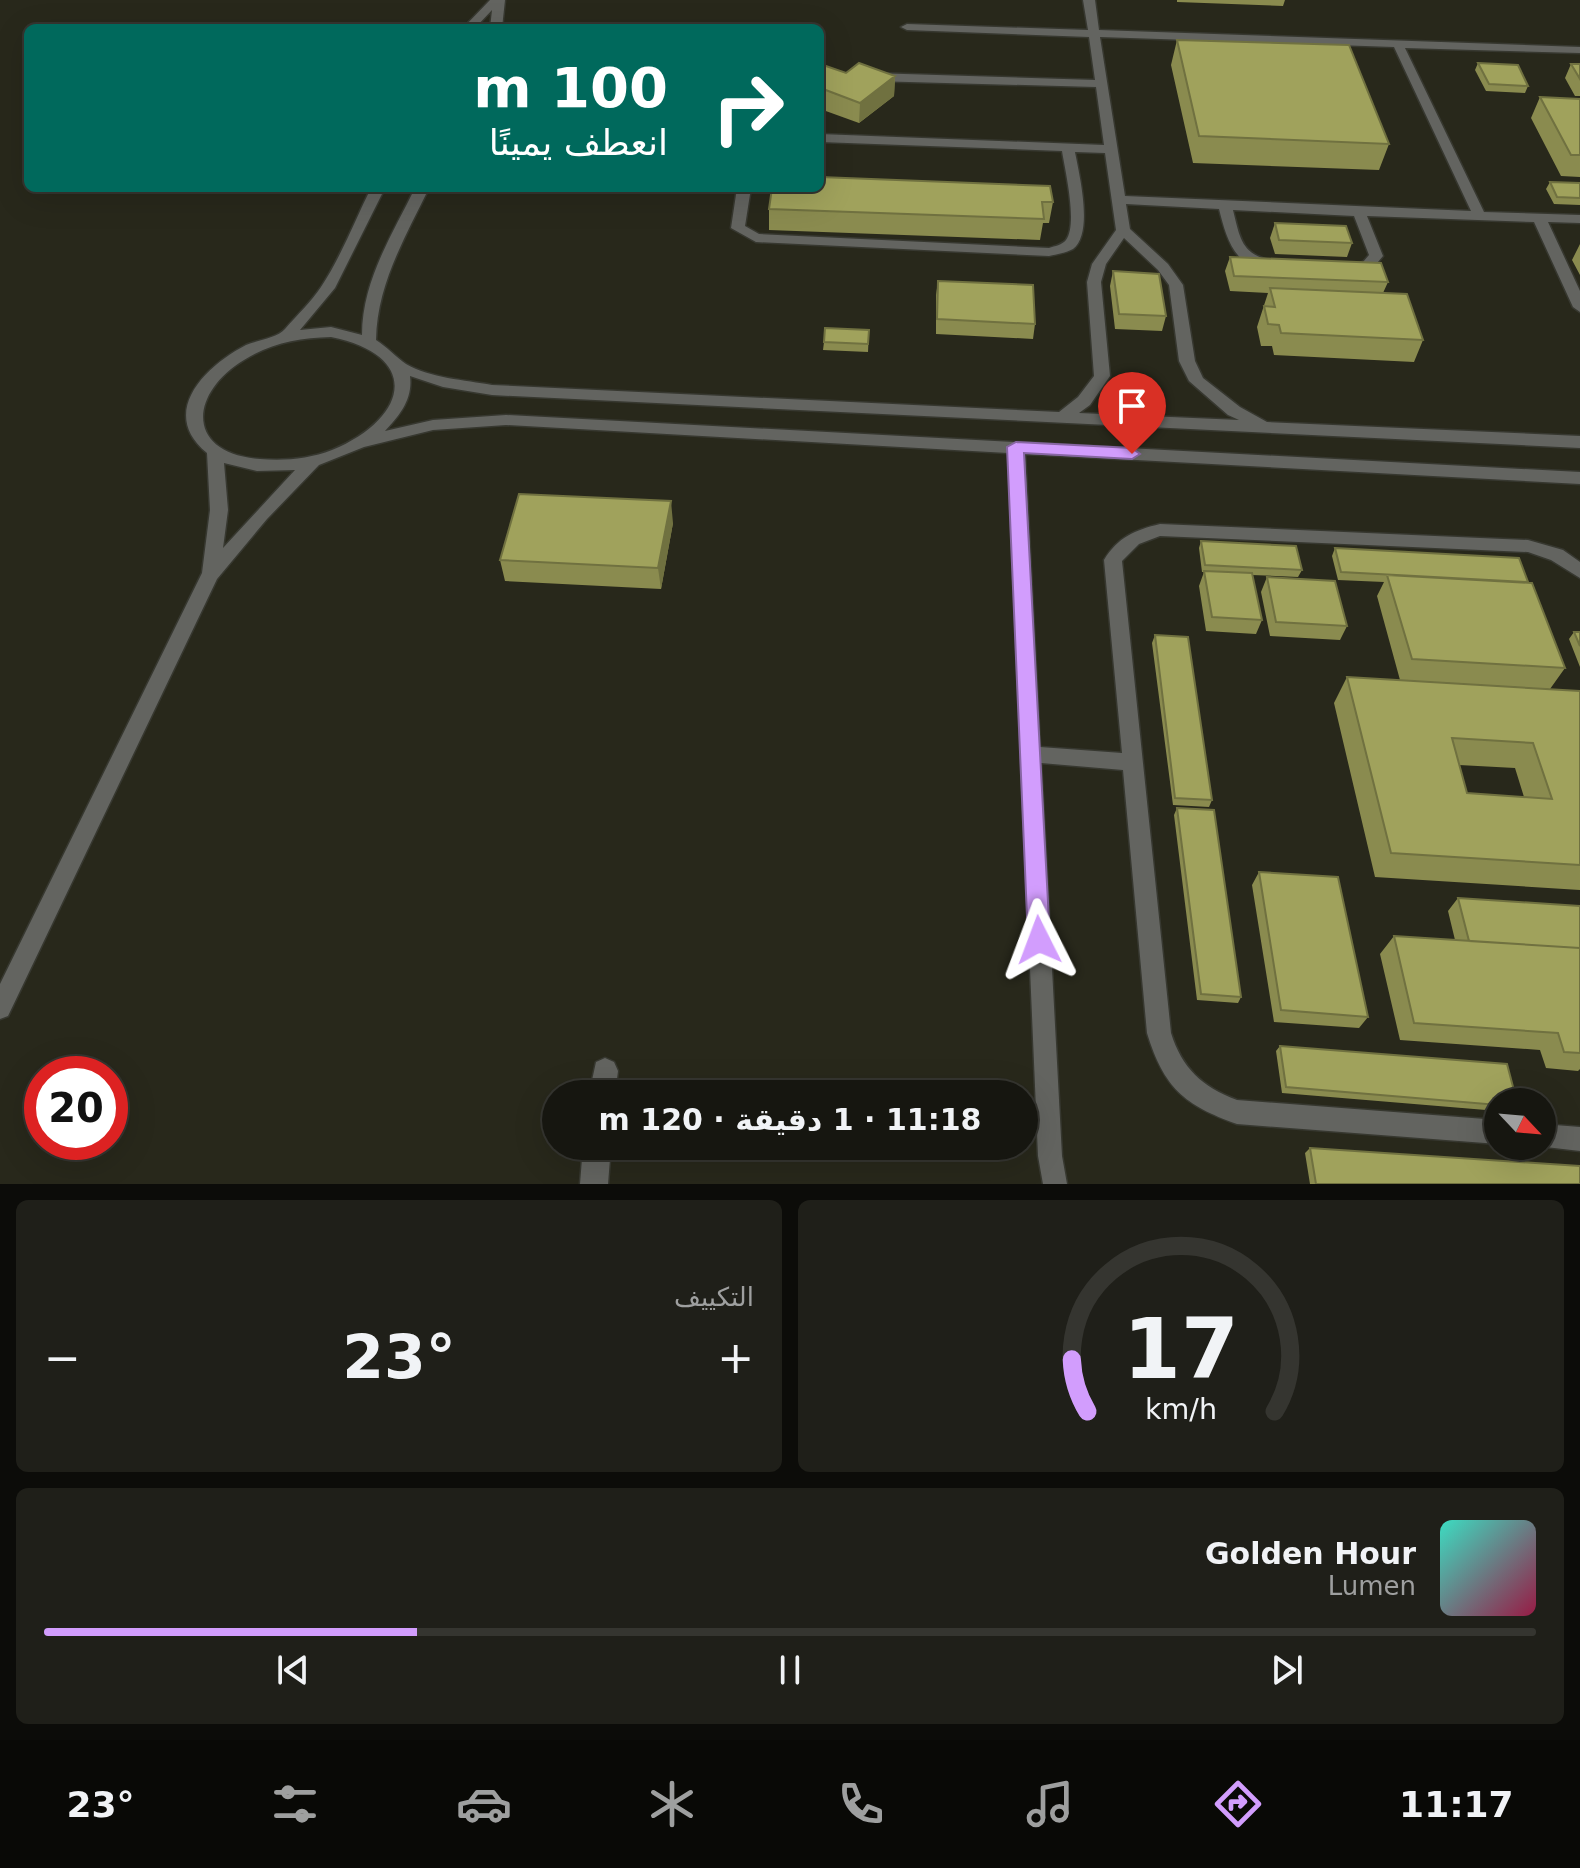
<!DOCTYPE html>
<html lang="ar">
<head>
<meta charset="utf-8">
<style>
	body { margin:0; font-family:"DejaVu Sans",Vazirmatn,sans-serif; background:#1f1f19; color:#f1f3f6; direction:rtl; height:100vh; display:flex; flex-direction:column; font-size:30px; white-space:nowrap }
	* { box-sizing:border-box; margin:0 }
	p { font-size:26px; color:#9e9f9f }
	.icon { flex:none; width:44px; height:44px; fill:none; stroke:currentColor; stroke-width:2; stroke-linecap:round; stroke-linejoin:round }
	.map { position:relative; height:1184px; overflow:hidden; direction:ltr }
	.panel { display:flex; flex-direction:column; gap:16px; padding:16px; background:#0c0c09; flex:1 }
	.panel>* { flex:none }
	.banner { position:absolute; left:24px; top:24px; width:800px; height:168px; border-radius:12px; box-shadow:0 8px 32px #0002,0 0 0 2px #353530; direction:rtl; background:#00695c; color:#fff; overflow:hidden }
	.needle { width:52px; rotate:116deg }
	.fabs { position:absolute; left:1484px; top:1088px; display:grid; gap:16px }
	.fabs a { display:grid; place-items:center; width:72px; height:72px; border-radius:50%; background:#161610; box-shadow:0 8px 32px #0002,0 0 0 2px #353530; font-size:40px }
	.speed { position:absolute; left:24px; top:1056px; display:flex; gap:16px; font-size:40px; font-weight:700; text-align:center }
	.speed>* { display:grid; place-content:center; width:104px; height:104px; border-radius:50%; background:#161610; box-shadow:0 8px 32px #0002,0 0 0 2px #353530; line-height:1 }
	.speed .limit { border:12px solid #d22; background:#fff; color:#111 }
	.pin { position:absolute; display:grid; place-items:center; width:68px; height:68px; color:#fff; margin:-82px -34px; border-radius:50% 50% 50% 0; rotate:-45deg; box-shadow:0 0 8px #0007 }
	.pin .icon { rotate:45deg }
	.me { position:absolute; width:88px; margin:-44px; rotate:357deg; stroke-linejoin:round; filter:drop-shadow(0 0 6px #0008) }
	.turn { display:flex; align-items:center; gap:28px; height:168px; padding:0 24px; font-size:36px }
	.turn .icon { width:104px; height:104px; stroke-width:2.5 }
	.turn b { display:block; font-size:56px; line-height:68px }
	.big { font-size:60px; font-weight:700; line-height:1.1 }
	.panel .tile { flex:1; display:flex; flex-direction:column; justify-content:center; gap:12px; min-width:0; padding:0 28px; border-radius:12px; background:#1f1f19 }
	.panel .dial { align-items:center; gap:0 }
	.dial svg { height:208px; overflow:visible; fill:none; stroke:#353530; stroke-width:7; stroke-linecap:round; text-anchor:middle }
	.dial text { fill:#f1f3f6; stroke:none }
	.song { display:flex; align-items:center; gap:24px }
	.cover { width:96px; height:96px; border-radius:12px; background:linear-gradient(135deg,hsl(170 70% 55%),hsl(340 70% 35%)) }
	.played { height:8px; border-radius:4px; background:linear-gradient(90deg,#d29dfd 25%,#353530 25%) }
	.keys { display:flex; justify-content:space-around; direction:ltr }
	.heat { display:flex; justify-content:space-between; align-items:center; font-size:44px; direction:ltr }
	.panel .tiles { flex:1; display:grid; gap:16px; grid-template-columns:1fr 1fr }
	.tile:last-child { grid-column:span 2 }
	.trip { position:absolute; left:542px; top:1080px; width:496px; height:80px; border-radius:40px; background:#161610; box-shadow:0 8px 32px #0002,0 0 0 2px #353530; font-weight:700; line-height:80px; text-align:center; direction:rtl }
	.tabs { display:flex; height:128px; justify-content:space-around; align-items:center; background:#090906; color:#9e9f9f }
	.tabs .icon { width:56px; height:56px }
	.tabs .active { color:#d29dfd }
	.tabs b { font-size:36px; color:#f1f3f6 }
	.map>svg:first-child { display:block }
	.built { fill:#28281b; fill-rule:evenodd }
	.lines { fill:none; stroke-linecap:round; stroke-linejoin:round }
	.lane-casing { stroke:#373830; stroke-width:3 }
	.street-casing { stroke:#373830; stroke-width:3 }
	.lane { fill:#636460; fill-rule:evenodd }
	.street { fill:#636460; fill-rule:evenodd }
	.wall { fill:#8a8b4f; fill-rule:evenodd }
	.shaded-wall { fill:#707140 }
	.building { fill:#a0a25c; stroke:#707140; stroke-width:2; fill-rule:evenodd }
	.route { fill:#d29dfd; stroke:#8866a4; stroke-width:2 }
</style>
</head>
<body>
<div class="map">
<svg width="1580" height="1184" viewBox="0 0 1580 1184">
	<rect width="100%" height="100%" fill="#1d1e16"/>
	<path class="built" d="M0,0H1580V1184H0ZM28,28H820V188H28ZM42,1074H110V1142H42ZM556,1094H1024V1146H556ZM1498,1102H1542V1146H1498Z"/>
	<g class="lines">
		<defs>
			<path id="lane" d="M490,0H505L502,28H490L492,10L475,28H463Z
				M1083,0H1095L1099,30L1580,47V53L1405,48L1484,212L1580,215V223L1548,222L1580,291V312L1573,307L1534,222L1367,216L1383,256L1372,269L1353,272L1346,268L1348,265L1363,262L1369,255L1354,216L1233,210C1240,238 1241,254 1272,261V267C1235,272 1226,237 1219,209L1126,204L1130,229L1168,264L1183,285L1195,361L1203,378L1240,407L1267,422L1580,436V448L492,395L443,387L410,376C413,399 400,415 385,431L433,420L506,415L1580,472V484L1025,454L1040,747L1122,753L1104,560C1118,537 1135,530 1160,524L1528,540L1563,550L1580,562V578L1551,560L1528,552L1160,536L1139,544L1122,561L1171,1033C1182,1068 1202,1087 1237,1100L1498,1120V1144L1237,1124C1184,1105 1164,1088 1147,1033L1123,770L1041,763L1062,1156L1067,1184H1043L1038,1156L1008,453L506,425L433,430L364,447L319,465L267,519L217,579L8,1016L0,1019V984L202,573L210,510L207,453C158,413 205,366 246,345C258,340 277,338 285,329C297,315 311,302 321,287C341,257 355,220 371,188H385L335,288L300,330L331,327L362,335C362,281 392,235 415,188H429C405,238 377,284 376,340C387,347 396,357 406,364C430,378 465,380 492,385L1059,412L1078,397L1094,376L1087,282L1092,264L1116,230L1105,153L1075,152C1079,174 1094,233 1073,249C1066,253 1057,254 1049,256L756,242L731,228L737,188H751L745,226L759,234L1049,248C1055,246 1062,245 1066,240C1078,224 1065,170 1062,151L820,142V134L1104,145L1096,87L872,81L866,77L872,73L1095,80L1089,37L907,30L901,27L907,24L1088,30ZM1100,37L1394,47L1471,211L1125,196ZM1124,238L1158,270L1169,285L1179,361L1189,381L1228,415L1239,420L1079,413L1090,405L1110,376L1101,282L1106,264ZM331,337C424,356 407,419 332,450C309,459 284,461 260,459C186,454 188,394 244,360C271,343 299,338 331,337ZM224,463L257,471L295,470L223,548L228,510Z
				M1542,1124L1580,1127V1151L1537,1146H1542Z"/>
			<path id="street" d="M605,1058L614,1062L618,1071L615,1094H589L596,1062Z
				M583,1146H611L608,1184H580Z"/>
		</defs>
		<use href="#lane" class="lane-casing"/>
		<use href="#street" class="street-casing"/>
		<use href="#lane" class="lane"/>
		<use href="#street" class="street"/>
	</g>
	<path class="wall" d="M1177,0H1285L1283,6L1177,2Z
		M1177,40L1389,144L1379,170L1193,163L1171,65Z
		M1478,63L1528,86L1525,93L1486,91L1475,70Z
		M820,64L846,73L895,76L894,96L859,123L823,110Z
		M1571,64H1580V96H1575L1565,78Z
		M1540,97L1580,99V177L1561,176L1531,118Z
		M1550,182L1580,183V205L1554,204L1546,189Z
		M772,188L1053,202L1049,223H1043L1040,240L769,230V209Z
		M1275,223L1352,243L1347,257L1275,254L1270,238Z
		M1580,244V275L1572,260Z
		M1230,257L1388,282L1383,293L1423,340L1414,362L1274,355L1272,346H1261L1257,327L1268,293L1230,291L1225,271Z
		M1113,271L1166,316L1162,331L1115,329L1110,286Z
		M938,281L1035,324L1033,339L936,334V295Z
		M869,330L868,352L823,350L824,342Z
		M673,523L661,589L505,581L500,560Z
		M1201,541L1302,570L1298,577L1252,575L1262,620L1256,634L1206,631L1199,586L1204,572H1202L1199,548Z
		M1335,548L1528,583L1565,668L1550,689L1400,680L1377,596L1384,582L1338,580L1332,556Z
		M1267,577L1347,626L1340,640L1270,636L1261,592Z
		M1574,632H1580V667L1569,639Z
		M1155,635L1212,800L1209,807L1173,805L1152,643Z
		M1347,677L1580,691V890L1375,877L1334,703ZM1459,765L1515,768L1524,797L1467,793Z
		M1177,808L1241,997L1238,1003L1197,1000L1174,815Z
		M1259,872L1368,1017L1359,1028L1274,1022L1252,885Z
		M1458,898L1580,906V1069L1578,1071L1546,1068L1540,1050L1400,1040L1380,954L1394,936L1455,940L1448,911Z
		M1280,1046L1498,1102V1111L1282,1093L1276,1051Z
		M1310,1148L1580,1184H1310L1305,1153Z"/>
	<path class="shaded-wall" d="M895,76L894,96L859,123L860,103Z
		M823,89V110L820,112V92Z
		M671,501L673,523L661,589L658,568Z"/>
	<path class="building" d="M1177,40L1349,45L1389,144L1199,136Z
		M859,63L895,76L860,103L823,89L820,92V64L846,73Z
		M1478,63L1518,65L1528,86L1489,84Z
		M1571,64H1580V79Z
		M1540,97L1580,99V155H1571Z
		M820,177L1050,186L1053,202H1042L1044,219L769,209L772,188H820Z
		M1550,182L1580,183V198L1557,197Z
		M1275,223L1346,226L1352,243L1279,240Z
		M1230,257L1381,263L1388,282L1234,276Z
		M1113,271L1159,274L1166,316L1119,314Z
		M938,281L1033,285L1035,324L937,319Z
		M1270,288L1407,294L1423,340L1281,333L1279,325L1268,324L1264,306L1275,307Z
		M825,328L869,330L868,344L824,342Z
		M519,494L671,501L658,568L500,560Z
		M1201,541L1296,546L1302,570L1205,565Z
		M1335,548L1519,558L1528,582L1341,572Z
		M1204,571L1252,573L1262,620L1212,617Z
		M1387,575L1532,583L1565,668L1412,659Z
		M1267,577L1335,581L1347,626L1276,622Z
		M1574,632H1580V646Z
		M1155,635L1188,637L1212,800L1175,798Z
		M1347,677L1580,691V865L1391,853ZM1452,738L1533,743L1552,799L1467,793Z
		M1177,808L1214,810L1241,997L1201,994Z
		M1259,872L1338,877L1368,1017L1281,1010Z
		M1458,898L1580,906V948L1469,941Z
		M1394,936L1580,948V1053L1564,1052L1558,1033L1414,1023Z
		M1280,1046L1507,1064L1517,1102H1498V1105L1286,1087Z
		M1310,1148L1580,1166V1184H1316Z"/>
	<path class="route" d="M1016,442L1132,448L1140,454L1132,459L1024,453L1050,940L1047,947L1039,950L1031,947L1028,940L1007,447Z"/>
</svg>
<div class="fabs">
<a><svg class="needle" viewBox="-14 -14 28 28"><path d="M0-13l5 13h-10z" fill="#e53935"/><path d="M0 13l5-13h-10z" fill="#9e9f9f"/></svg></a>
</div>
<div class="speed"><div class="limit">20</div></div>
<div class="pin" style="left:1132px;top:454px;background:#d93025"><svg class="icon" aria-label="arrive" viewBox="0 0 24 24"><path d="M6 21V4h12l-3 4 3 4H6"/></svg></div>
<svg class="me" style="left:1039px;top:940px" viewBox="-20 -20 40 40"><path d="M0-17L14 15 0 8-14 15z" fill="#d29dfd" stroke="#fff" stroke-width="4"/></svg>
<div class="trip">11:18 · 1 دقيقة · 120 m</div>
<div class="banner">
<div class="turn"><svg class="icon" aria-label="right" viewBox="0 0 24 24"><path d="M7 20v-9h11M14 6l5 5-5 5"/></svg><div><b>100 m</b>انعطف يمينًا</div></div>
</div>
</div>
<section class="panel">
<div class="tiles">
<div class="tile dial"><svg viewBox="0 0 100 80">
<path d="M14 69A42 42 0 1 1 86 69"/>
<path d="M14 69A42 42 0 0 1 8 49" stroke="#d29dfd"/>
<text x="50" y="56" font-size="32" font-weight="700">17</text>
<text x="50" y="72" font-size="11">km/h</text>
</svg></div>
<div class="tile"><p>التكييف</p>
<div class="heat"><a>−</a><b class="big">23°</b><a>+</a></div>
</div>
<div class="tile">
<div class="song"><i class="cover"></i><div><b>Golden Hour</b><p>Lumen</p></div></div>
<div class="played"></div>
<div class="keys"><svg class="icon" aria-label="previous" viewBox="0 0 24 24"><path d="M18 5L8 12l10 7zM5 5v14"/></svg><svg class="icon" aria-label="pause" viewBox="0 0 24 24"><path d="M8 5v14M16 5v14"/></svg><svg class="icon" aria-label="next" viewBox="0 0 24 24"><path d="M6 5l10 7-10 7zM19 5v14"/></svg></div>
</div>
</div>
</section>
<nav class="tabs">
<b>11:17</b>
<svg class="icon active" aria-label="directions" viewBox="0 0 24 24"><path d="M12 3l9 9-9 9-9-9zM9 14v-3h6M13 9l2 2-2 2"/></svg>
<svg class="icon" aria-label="music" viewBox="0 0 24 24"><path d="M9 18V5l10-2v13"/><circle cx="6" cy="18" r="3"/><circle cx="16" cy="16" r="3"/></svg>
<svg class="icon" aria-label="phone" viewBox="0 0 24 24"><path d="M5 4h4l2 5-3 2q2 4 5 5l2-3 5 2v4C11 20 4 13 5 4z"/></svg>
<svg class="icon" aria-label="climate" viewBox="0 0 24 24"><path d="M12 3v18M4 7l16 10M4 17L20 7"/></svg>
<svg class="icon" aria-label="car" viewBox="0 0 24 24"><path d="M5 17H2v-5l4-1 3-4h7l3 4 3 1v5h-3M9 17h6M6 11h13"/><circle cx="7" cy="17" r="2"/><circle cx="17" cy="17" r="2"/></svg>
<svg class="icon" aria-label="filters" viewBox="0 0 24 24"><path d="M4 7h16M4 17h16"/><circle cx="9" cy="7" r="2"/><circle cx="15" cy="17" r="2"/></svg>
<b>23°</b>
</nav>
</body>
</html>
